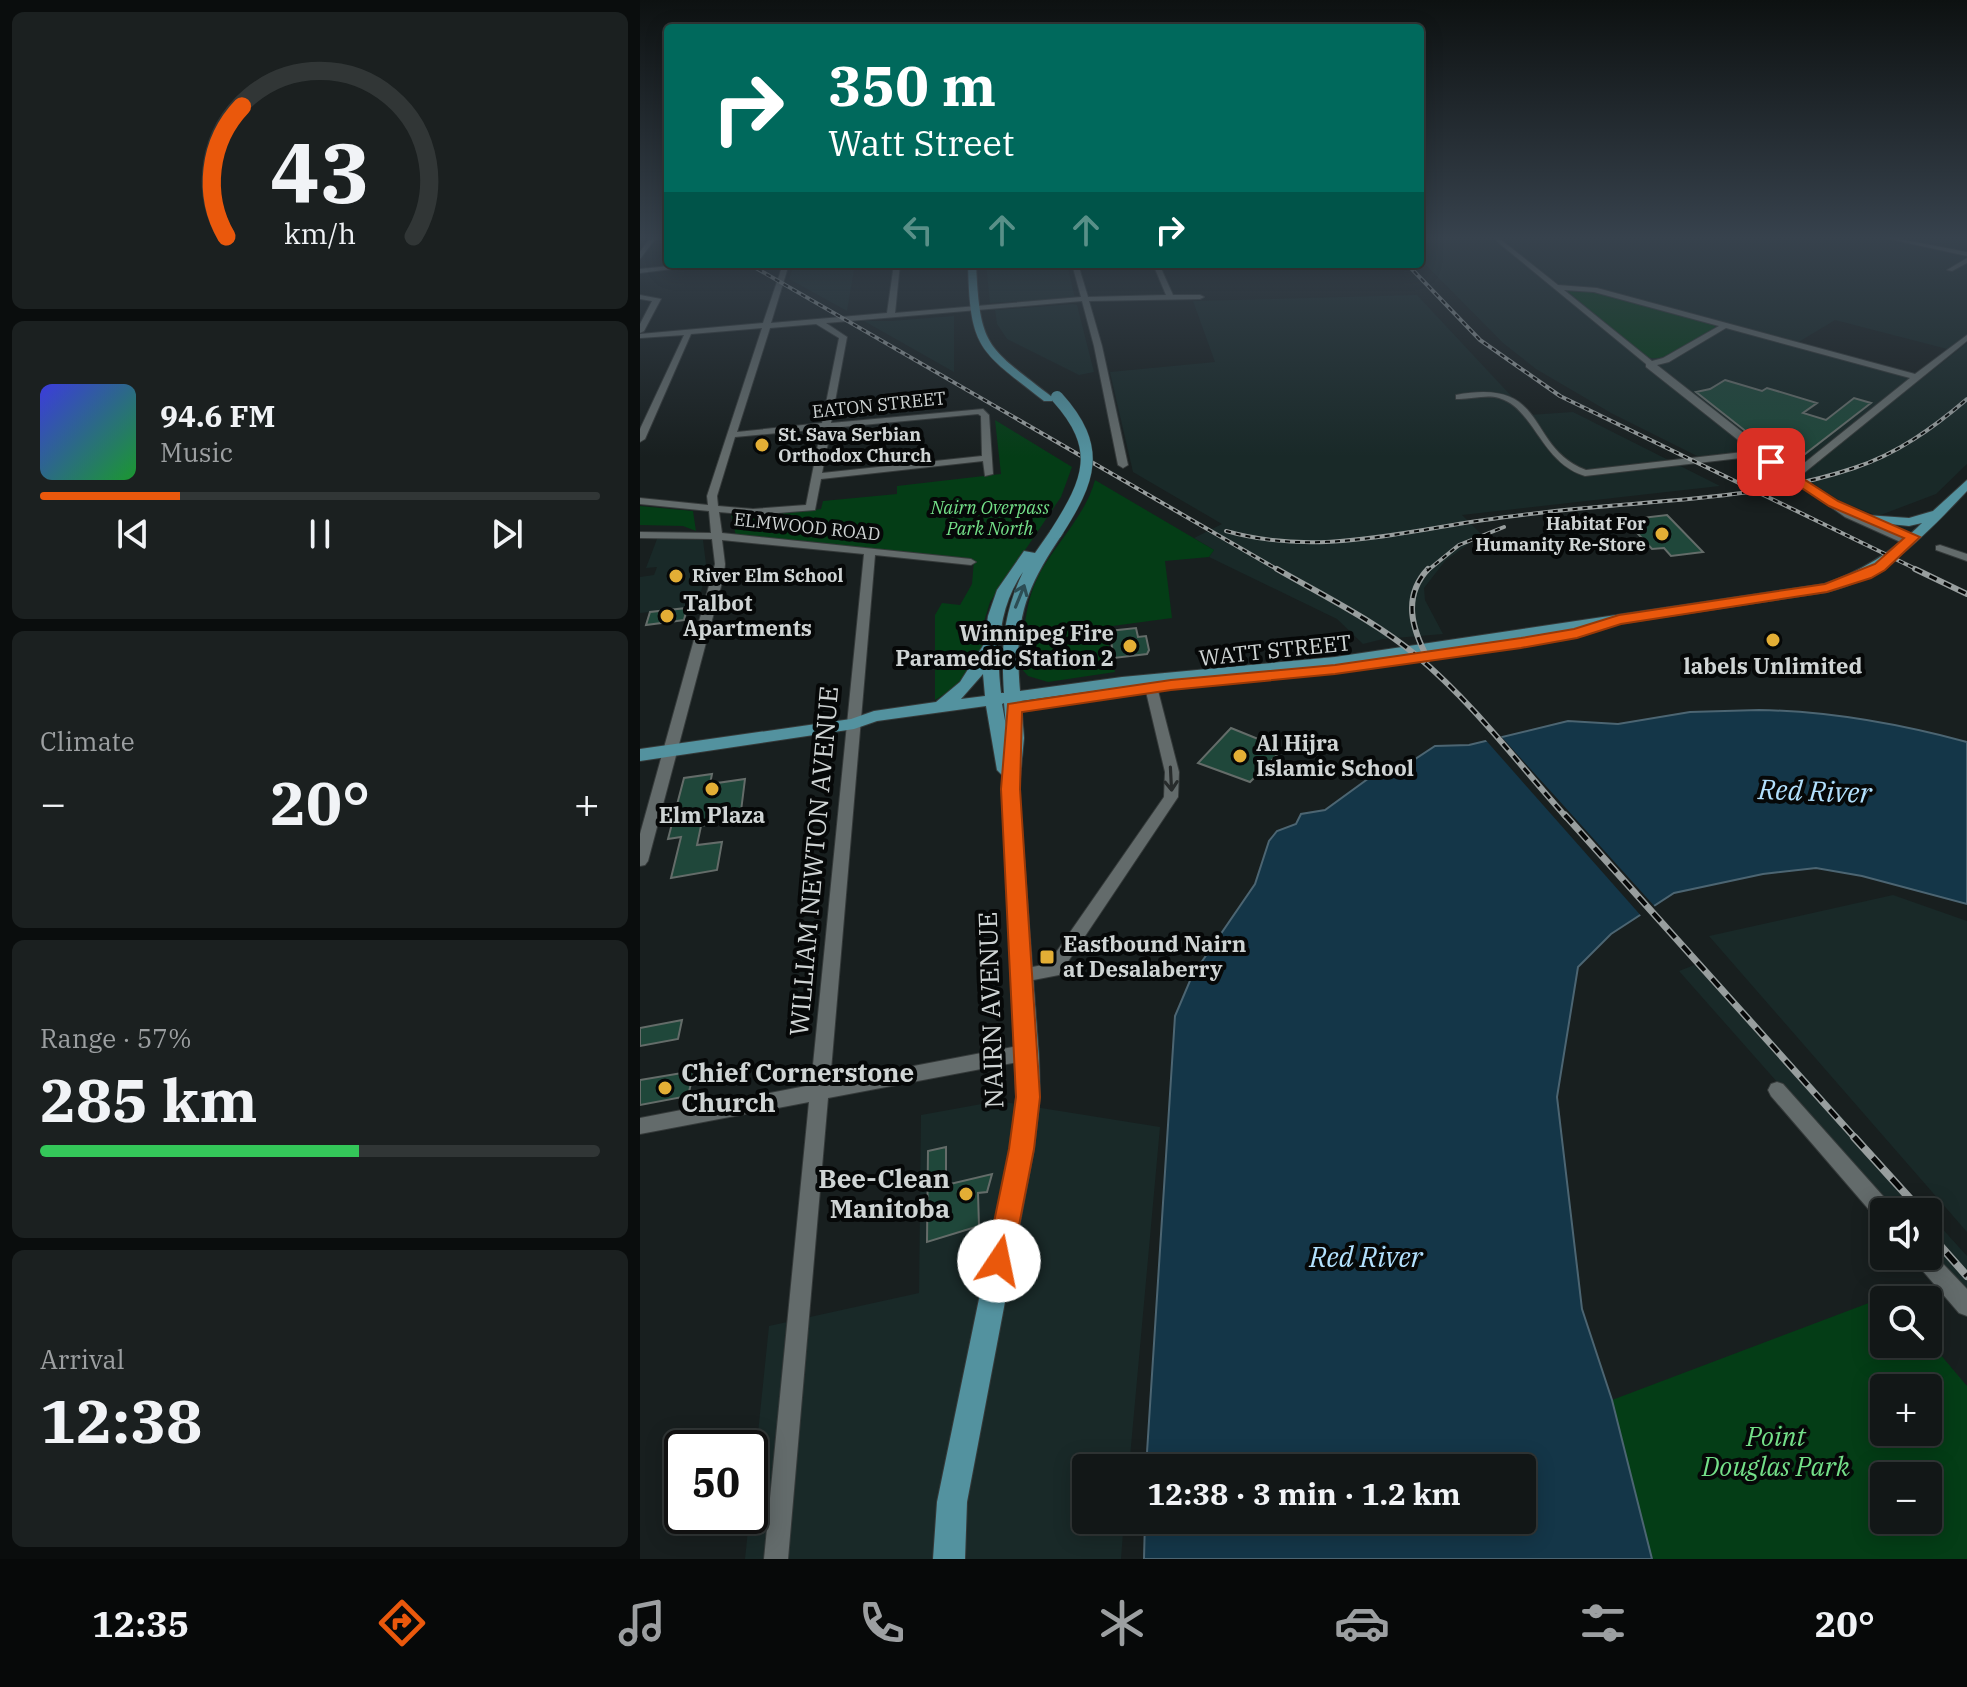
<!DOCTYPE html>
<html lang="en">
<head>
<meta charset="utf-8">
<style>
	body { margin:0; font-family:"IBM Plex Serif",serif; background:#1b2020; color:#f1f3f6; height:100vh; display:flex; flex-direction:column; font-size:30px; white-space:nowrap }
	* { box-sizing:border-box; margin:0 }
	p { font-size:26px; color:#9c9fa1 }
	.icon { flex:none; width:44px; height:44px; fill:none; stroke:currentColor; stroke-width:2; stroke-linecap:round; stroke-linejoin:round }
	.map { position:relative; flex:1; overflow:hidden }
	.panel { display:flex; flex-direction:column; gap:12px; padding:12px; background:#0a0d0d; width:640px }
	.panel>* { flex:none }
	.top-card { position:absolute; left:24px; top:24px; width:760px; height:244px; border-radius:8px; box-shadow:0 4px 20px #0003,0 0 0 2px #313636; background:#00695c; color:#fff; overflow:hidden }
	.fabs { position:absolute; left:1230px; top:1198px; display:grid; gap:16px }
	.fabs a { display:grid; place-items:center; width:72px; height:72px; border-radius:8px; background:#121717; box-shadow:0 4px 20px #0003,0 0 0 2px #313636; font-size:40px }
	.speed { position:absolute; left:24px; top:1430px; display:flex; gap:16px; font-size:40px; font-weight:700; text-align:center }
	.speed>* { display:grid; place-content:center; width:104px; height:104px; border-radius:50%; background:#121717; box-shadow:0 4px 20px #0003,0 0 0 2px #313636; line-height:1 }
	.speed .limit { border:4px solid #111; border-radius:12px; background:#fff; color:#111 }
	.pin { position:absolute; display:grid; place-items:center; width:68px; height:68px; color:#fff; margin:-34px; border-radius:16px; box-shadow:0 4px 12px #0006 }
	.me { position:absolute; width:88px; margin:-44px; rotate:11deg; stroke-linejoin:round; filter:drop-shadow(0 0 6px #0008) }
	.turn { display:flex; align-items:center; gap:28px; height:168px; padding:0 32px; font-size:36px }
	.turn .icon { width:104px; height:104px; stroke-width:2.5 }
	.turn b { display:block; font-size:56px; line-height:68px }
	.lanes { display:flex; align-items:center; height:76px; padding:0 32px; background:#0003; justify-content:center; gap:40px; direction:ltr }
	.lanes .off { opacity:.35 }
	.big { font-size:60px; font-weight:800; line-height:1.1 }
	.panel .tile { flex:1; display:flex; flex-direction:column; justify-content:center; gap:12px; min-width:0; padding:0 28px; border-radius:12px; background:#1b2020 }
	.panel .dial { align-items:center; gap:0 }
	.dial svg { height:208px; overflow:visible; fill:none; stroke:#313636; stroke-width:7; stroke-linecap:round; text-anchor:middle }
	.dial text { fill:#f1f3f6; stroke:none }
	.song { display:flex; align-items:center; gap:24px }
	.cover { width:96px; height:96px; border-radius:12px; background:linear-gradient(135deg,hsl(240 70% 55%),hsl(130 70% 35%)) }
	.played { height:8px; border-radius:4px; background:linear-gradient(90deg,#ea580c 25%,#313636 25%) }
	.keys { display:flex; justify-content:space-around; direction:ltr }
	.heat { display:flex; justify-content:space-between; align-items:center; font-size:44px; direction:ltr }
	.charge { height:12px; border-radius:6px; background:linear-gradient(90deg,#34c759 57%,#313636 0) }
	.trip { position:absolute; left:432px; top:1454px; width:464px; height:80px; border-radius:8px; background:#121717; box-shadow:0 4px 20px #0003,0 0 0 2px #313636; font-weight:800; line-height:80px; text-align:center }
	.tabs { display:flex; height:128px; justify-content:space-around; align-items:center; background:#070909; color:#9c9fa1 }
	.tabs .icon { width:56px; height:56px }
	.tabs .selected { color:#ea580c }
	.tabs b { font-size:36px; color:#f1f3f6 }
	main { display:flex; flex:1; min-height:0 }
	.map>svg:first-child { display:block }
	.built { fill:#192928 }
	.green { fill:#043d16; fill-rule:evenodd }
	.water { fill:#143648; stroke:#4c6572; stroke-width:2 }
	.pier { fill:#181f1f }
	.building { fill:#1f473a; stroke:#646c69; stroke-width:2 }
	.lines { fill:none; stroke-linecap:round; stroke-linejoin:round }
	.minor-casing { stroke:#353a3a; stroke-width:2 }
	.major-casing { stroke:#353a3a; stroke-width:2 }
	.minor { fill:#636b6b; fill-rule:evenodd }
	.major { fill:#53929f; fill-rule:evenodd }
	.rail-far3-casing { stroke:#989e9e; stroke-width:4 }
	.rail-far2-casing { stroke:#989e9e; stroke-width:6 }
	.rail-far1-casing { stroke:#989e9e; stroke-width:7 }
	.rail-casing { stroke:#989e9e; stroke-width:8 }
	.rail-far3 { stroke:#060808; stroke-width:2; stroke-dasharray:5; stroke-linecap:butt }
	.rail-far2 { stroke:#060808; stroke-width:3; stroke-dasharray:8; stroke-linecap:butt }
	.rail-far1 { stroke:#060808; stroke-width:4; stroke-dasharray:11; stroke-linecap:butt }
	.rail { stroke:#060808; stroke-width:5; stroke-dasharray:14; stroke-linecap:butt }
	.major-bridge-casing { stroke:#353a3a; stroke-width:13; stroke-linecap:butt }
	.major-bridge { stroke:#53929f; stroke-width:12 }
	.oneway { stroke:#2c4d54 }
	.oneway2 { stroke:#272b2b }
	.route { fill:#ea580c; stroke:#983908; stroke-width:2 }
	.poi-dot { fill:#e3ae35; stroke:#060808; stroke-width:3 }
	.labels { text-anchor:middle; stroke-width:8; stroke-linejoin:round; paint-order:stroke }
	.far-street-label { font-size:18px; fill:#cfd4d4; stroke:#060808 }
	.far-poi-label { font-size:18px; font-weight:bold; fill:#cfd4d4; stroke:#060808; text-anchor:start }
	.far-park-label { font-size:18px; font-style:italic; fill:#74e089; stroke:#060808 }
	.poi-label { font-size:22px; font-weight:bold; fill:#cfd4d4; stroke:#060808; text-anchor:start }
	.street-label { font-size:22px; fill:#cfd4d4; stroke:#060808 }
	.near-street-label { font-size:26px; fill:#cfd4d4; stroke:#060808 }
	.near-poi-label { font-size:26px; font-weight:bold; fill:#cfd4d4; stroke:#060808; text-anchor:start }
	.near-park-label { font-size:26px; font-style:italic; fill:#74e089; stroke:#060808 }
	.near-water-label { font-size:28px; font-style:italic; fill:#b3e1fe; stroke:#060808 }
</style>
</head>
<body>
<main>
<section class="panel">
<div class="tile dial"><svg viewBox="0 0 100 80">
<path d="M14 69A42 42 0 1 1 86 69"/>
<path d="M14 69A42 42 0 0 1 20 19" stroke="#ea580c"/>
<text x="50" y="56" font-size="32" font-weight="700">43</text>
<text x="50" y="72" font-size="11">km/h</text>
</svg></div>
<div class="tile">
<div class="song"><i class="cover"></i><div><b>94.6 FM</b><p>Music</p></div></div>
<div class="played"></div>
<div class="keys"><svg class="icon" aria-label="previous" viewBox="0 0 24 24"><path d="M18 5L8 12l10 7zM5 5v14"/></svg><svg class="icon" aria-label="pause" viewBox="0 0 24 24"><path d="M8 5v14M16 5v14"/></svg><svg class="icon" aria-label="next" viewBox="0 0 24 24"><path d="M6 5l10 7-10 7zM19 5v14"/></svg></div>
</div>
<div class="tile"><p>Climate</p>
<div class="heat"><a>−</a><b class="big">20°</b><a>+</a></div>
</div>
<div class="tile"><p>Range · 57%</p><b class="big">285 km</b><div class="charge"></div></div>
<div class="tile"><p>Arrival</p><b class="big">12:38</b></div>
</section>
<div class="map">
<svg width="1327" height="1559" viewBox="0 0 1327 1559">
	<rect width="100%" height="100%" fill="#181f1f"/>
	<path class="built" d="M780,239H1327V337L1311,350L1195,320L1157,343L1275,377L1153,477L1120,452L1061,458L971,413L896,369L863,343L780,259Z
		M154,264H215L207,311L149,279Z
		M346,264H427L435,298L350,303Z
		M777,295L889,415L933,412L1080,486L822,515L844,537L831,542L805,561L784,588L785,600L803,634L743,639L723,644L697,619L569,557L574,550L554,538L582,524L493,472L470,372L575,362L553,301Z
		M433,304L437,305L454,372L439,375L367,339L357,324L355,310Z
		M314,316V372L224,321H251Z
		M1327,343V464L1296,494L1238,516L1200,501L1160,475Z
		M17,539L63,540L67,572L56,607L0,613V577L14,575L17,567L6,568Z
		M1253,895L1327,921V1232L1069,936Z
		M1062,962L1287,1212H1252L1039,971Z
		M358,1101L520,1127L489,1468H446V1520H484L481,1559H105L129,1326L279,1293L281,1115Z
		M1288,1213L1327,1256V1297L1288,1253Z"/>
	<path class="green" d="M926,290L950,291L1073,323L1076,328C1057,339 1028,364 1006,357Z
		M355,420L432,467L421,497L350,602L343,625L342,648L318,686L295,700V615L302,603L320,605L332,584L334,560L96,536L91,515L120,516L181,509L183,501L257,494V486L361,474Z
		M455,480L574,550L569,557L525,561L532,618L465,627L475,672L408,682L388,676L381,668C384,634 384,601 401,571C418,541 446,514 455,480Z
		M0,506L53,511L56,531L43,526L0,525Z
		M1250,1295L1254,1300H1244V1344H1288V1340L1327,1386V1559H1012L972,1400ZM1244,1388H1288V1432H1244ZM1244,1476H1288V1520H1244Z"/>
	<path class="water" d="M1119,710C1189,711 1260,724 1327,742V904L1222,876L1176,868L1123,874L1034,893L971,934L938,967L917,1097L942,1309L972,1400L1012,1559H504L505,1520H882V1468H506L535,1016L552,976L615,884L629,841L637,831L656,824L661,814L685,810L736,773L757,771L795,746L829,745L928,721L978,724L1050,712Z"/>
	<path class="pier" d="M858,733L1017,909L1003,918L843,737Z"/>
	<path class="building" d="M1085,380L1122,391L1127,388L1177,403L1163,413L1186,420L1214,398L1231,403L1165,454L1153,458L1113,437L1056,392L1070,389Z
		M1027,515L1063,552L1031,556L1024,548L1012,549L985,520Z
		M47,608L44,620L6,625L10,612Z
		M496,628L498,637L506,636L509,650L507,654L474,658L469,631Z
		M591,728L643,749L610,782L558,763Z
		M72,774L70,784L105,779L100,819L61,826L57,845L82,842L77,870L31,878L41,837L28,839L44,778Z
		M42,1020L38,1039L0,1046V1028Z
		M54,1071L48,1096L0,1105V1080Z
		M306,1147V1185L352,1174L347,1192L338,1193L339,1226L287,1242L288,1151Z"/>
	<g class="lines">
		<defs>
			<path id="minor" d="M9,239H15L0,259V252Z
				M854,239H860L918,285L957,288L1275,374L1327,335V341L1159,477L1213,513L1273,540V544H1265L1205,517L1118,456L945,476C901,463 894,408 859,398C845,394 830,400 816,399V395C910,377 885,447 946,470L1112,451L1006,367V364ZM924,290L954,292L1079,326L1023,358L1012,361ZM1086,328L1270,378L1153,472L1017,365L1029,362Z
				M1249,239H1259L1327,252V256Z
				M1327,258V263L1312,271L1307,270Z
				M49,264H72L0,273V269Z
				M143,264H149L131,323L247,313L254,264H260L255,313L441,297L432,264H438L448,297L526,295L513,264H519L533,295H560L564,297L560,299L449,301L462,346L488,465L483,468L478,465L454,346L442,301L186,323L207,337L191,423L343,409L349,415L353,474L345,476L343,461L181,479L175,510L113,515L79,512L82,533L331,559L336,562L331,565L235,555L190,1082L388,1044L394,1047L397,1052L394,1057L388,1060L188,1098L148,1559H124L169,1102L0,1134V1118L171,1085L224,554L82,540L85,564L84,575L8,861L5,865L0,866V834L75,564L72,539L0,538V532L71,533L69,511L0,504V498L68,505L67,496L122,328L51,334L5,439L0,442V429L44,335L0,338V334L123,323ZM176,324L199,338L182,423L97,432L130,328ZM338,414L341,416L342,456L182,473L191,428ZM181,429L166,505L113,509L78,506L77,496L95,437Z
				M0,295L21,299L4,331L0,333V324L12,301L0,299Z
				M1300,545L1327,554V561L1296,550V546Z
				M509,675L515,679L539,772L538,797L419,975L383,982L377,980L375,975L377,970L408,964L524,797L525,772L503,679Z
				M1137,1082L1143,1084L1251,1205L1254,1212H1244V1222L1237,1219L1131,1096L1128,1090L1131,1084Z
				M1288,1248L1327,1289V1316L1319,1313L1276,1263L1273,1256H1288Z"/>
			<path id="major" d="M328,264H336C340,349 347,346 412,397V401H404C339,350 330,350 328,264Z
				M1327,480V491C1286,534 1247,577 1187,592L695,667L482,687L381,701L384,738L379,789L399,1058L400,1097L394,1149L327,1502L325,1559H293L297,1502L370,1149L376,1097L362,775L357,770L346,706L237,721L214,729L0,761V749L211,719L234,711L296,702L320,682L344,644L348,616L357,590L384,551L395,553L411,530L416,529L423,533C384,591 374,620 380,691L482,677L695,657L1184,584C1223,571 1253,551 1282,523L1269,526L1231,522L1226,521V515L1269,518L1293,511ZM383,572C363,614 361,647 364,693H361C356,652 358,608 383,572ZM343,674L345,696L321,699ZM364,703L366,726L362,704Z"/>
		</defs>
		<use href="#minor" class="minor-casing"/>
		<use href="#major" class="major-casing"/>
		<use href="#minor" class="minor"/>
		<use href="#major" class="major"/>
		<defs>
			<path id="rail-far3" d="M109,264L640,571
				M767,264L840,340L920,396L1280,571
				M586,531C664,553 735,538 813,525C847,519 881,515 915,511C1014,500 1119,500 1214,468C1257,454 1293,428 1327,399
				M787,571L819,545L864,527"/>
			<path id="rail-far2" d="M637,569C684,596 735,621 777,656C832,702 878,763 926,817
				M1275,569L1327,594
				M788,659C772,629 762,597 788,569"/>
			<path id="rail-far1" d="M925,815L1216,1139"/>
			<path id="rail" d="M1214,1137L1282,1212
				M1288,1232L1327,1276"/>
		</defs>
		<use href="#rail-far3" class="rail-far3-casing"/>
		<use href="#rail-far2" class="rail-far2-casing"/>
		<use href="#rail-far1" class="rail-far1-casing"/>
		<use href="#rail" class="rail-casing"/>
		<use href="#rail-far3" class="rail-far3"/>
		<use href="#rail-far2" class="rail-far2"/>
		<use href="#rail-far1" class="rail-far1"/>
		<use href="#rail" class="rail"/>
		<defs>
			<path id="major-bridge" d="M416,533C450,480 463,448 417,397"/>
		</defs>
		<use href="#major-bridge" class="major-bridge-casing"/>
		<use href="#major-bridge" class="major-bridge"/>
	</g>
	<defs><path id="oneway-shaft" d="M-6 0H5M1.5-3L5.5 0L1.5 3" fill="none" stroke-width="1.6" stroke-linecap="round" stroke-linejoin="round" transform="scale(2)"/></defs>
	<use class="oneway" href="#oneway-shaft" transform="translate(380 596) rotate(-68)"/>
	<use class="oneway2" href="#oneway-shaft" transform="translate(531 779) rotate(87)"/>
	<linearGradient id="sky" x2="0" y2="1"><stop stop-color="#0d1111"/><stop offset="0.52" stop-color="#37424d"/><stop offset="1" stop-color="#37424d" stop-opacity="0"/></linearGradient>
	<rect width="1327" height="457" fill="url(#sky)"/>
	<path class="route" d="M1131,458L1198,501L1280,537L1245,570L1231,578L1187,592L981,624L937,638L881,648L695,674L531,690L382,712L380,789L400,1097L394,1149L372,1261L369,1271L359,1275L349,1271L346,1261L369,1149L376,1097L361,789L368,704L531,680L695,665L881,638L934,629L979,615L1185,584L1235,564L1264,538L1189,506L1127,465L1125,462Z"/>
	<g class="poi-dot">
		<circle cx="122" cy="445" r="8"/>
		<circle cx="1022" cy="534" r="8"/>
		<circle cx="36" cy="576" r="8"/>
		<circle cx="27" cy="616" r="8"/>
		<circle cx="1133" cy="640" r="8"/>
		<circle cx="490" cy="646" r="8"/>
		<circle cx="600" cy="756" r="8"/>
		<circle cx="72" cy="789" r="8"/>
		<rect x="399" y="949" width="16" height="16" rx="4"/>
		<circle cx="25" cy="1088" r="8"/>
		<circle cx="326" cy="1194" r="8"/>
	</g>
	<g class="labels">
		<g class="far-street-label">
			<text transform="translate(239 405) rotate(-6)" y="6">EATON STREET</text>
			<text transform="translate(167 527) rotate(6)" y="6">ELMWOOD ROAD</text>
		</g>
		<g class="far-poi-label">
			<text x="138" y="441">St. Sava Serbian<tspan x="138" dy="21">Orthodox Church</tspan></text>
			<text x="1006" y="530" text-anchor="end">Habitat For<tspan x="1006" dy="21">Humanity Re-Store</tspan></text>
			<text x="52" y="582">River Elm School</text>
		</g>
		<g class="far-park-label">
			<text x="350" y="514">Nairn Overpass<tspan x="350" dy="21">Park North</tspan></text>
		</g>
		<g class="poi-label">
			<text x="43" y="611">Talbot<tspan x="43" dy="25">Apartments</tspan></text>
			<text x="474" y="641" text-anchor="end">Winnipeg Fire<tspan x="474" dy="25">Paramedic Station 2</tspan></text>
			<text x="1133" y="674" text-anchor="middle">labels Unlimited</text>
			<text x="616" y="751">Al Hijra<tspan x="616" dy="25">Islamic School</tspan></text>
			<text x="72" y="823" text-anchor="middle">Elm Plaza</text>
			<text x="423" y="952">Eastbound Nairn<tspan x="423" dy="25">at Desalaberry</tspan></text>
		</g>
		<g class="street-label">
			<text transform="translate(635 650) rotate(-6)" y="8">WATT STREET</text>
		</g>
		<g class="near-street-label">
			<text transform="translate(174 861) rotate(-85)" y="9">WILLIAM NEWTON AVENUE</text>
			<text transform="translate(351 1010) rotate(-92)" y="9">NAIRN AVENUE</text>
		</g>
		<g class="near-poi-label">
			<text x="41" y="1082">Chief Cornerstone<tspan x="41" dy="30">Church</tspan></text>
			<text x="310" y="1188" text-anchor="end">Bee-Clean<tspan x="310" dy="30">Manitoba</tspan></text>
		</g>
		<g class="near-park-label">
			<text x="1136" y="1446">Point<tspan x="1136" dy="30">Douglas Park</tspan></text>
		</g>
		<g class="near-water-label">
			<text transform="translate(1175 791) rotate(2)" y="10">Red River</text>
			<text x="726" y="1267">Red River</text>
		</g>
	</g>
</svg>
<div class="fabs">
<a><svg class="icon" aria-label="sound" viewBox="0 0 24 24"><path d="M4 9h4l5-4v14l-5-4H4zM17 9q2 3 0 6"/></svg></a>
<a><svg class="icon" aria-label="search" viewBox="0 0 24 24"><circle cx="10" cy="10" r="6"/><path d="M15 15l6 6"/></svg></a>
<a>+</a>
<a>−</a>
</div>
<div class="speed"><div class="limit">50</div></div>
<div class="pin" style="left:1131px;top:462px;background:#d93025"><svg class="icon" aria-label="arrive" viewBox="0 0 24 24"><path d="M6 21V4h12l-3 4 3 4H6"/></svg></div>
<svg class="me" style="left:359px;top:1261px" viewBox="-20 -20 40 40"><circle r="19" fill="#fff"/><path d="M0-13L10 11 0 6-10 11z" fill="#ea580c"/></svg>
<div class="trip">12:38 · 3 min · 1.2 km</div>
<div class="top-card">
<div class="turn"><svg class="icon" aria-label="right" viewBox="0 0 24 24"><path d="M7 20v-9h11M14 6l5 5-5 5"/></svg><div><b>350 m</b>Watt Street</div></div>
<div class="lanes"><svg class="icon off" aria-label="left" viewBox="0 0 24 24"><path d="M17 20v-9H6M10 6l-5 5 5 5"/></svg><svg class="icon off" aria-label="ahead" viewBox="0 0 24 24"><path d="M12 20V5M6 11l6-6 6 6"/></svg><svg class="icon off" aria-label="ahead" viewBox="0 0 24 24"><path d="M12 20V5M6 11l6-6 6 6"/></svg><svg class="icon" aria-label="right" viewBox="0 0 24 24"><path d="M7 20v-9h11M14 6l5 5-5 5"/></svg></div>
</div>
</div>
</main>
<nav class="tabs">
<b>12:35</b>
<svg class="icon selected" aria-label="directions" viewBox="0 0 24 24"><path d="M12 3l9 9-9 9-9-9zM9 14v-3h6M13 9l2 2-2 2"/></svg>
<svg class="icon" aria-label="music" viewBox="0 0 24 24"><path d="M9 18V5l10-2v13"/><circle cx="6" cy="18" r="3"/><circle cx="16" cy="16" r="3"/></svg>
<svg class="icon" aria-label="phone" viewBox="0 0 24 24"><path d="M5 4h4l2 5-3 2q2 4 5 5l2-3 5 2v4C11 20 4 13 5 4z"/></svg>
<svg class="icon" aria-label="climate" viewBox="0 0 24 24"><path d="M12 3v18M4 7l16 10M4 17L20 7"/></svg>
<svg class="icon" aria-label="car" viewBox="0 0 24 24"><path d="M5 17H2v-5l4-1 3-4h7l3 4 3 1v5h-3M9 17h6M6 11h13"/><circle cx="7" cy="17" r="2"/><circle cx="17" cy="17" r="2"/></svg>
<svg class="icon" aria-label="filters" viewBox="0 0 24 24"><path d="M4 7h16M4 17h16"/><circle cx="9" cy="7" r="2"/><circle cx="15" cy="17" r="2"/></svg>
<b>20°</b>
</nav>
</body>
</html>
